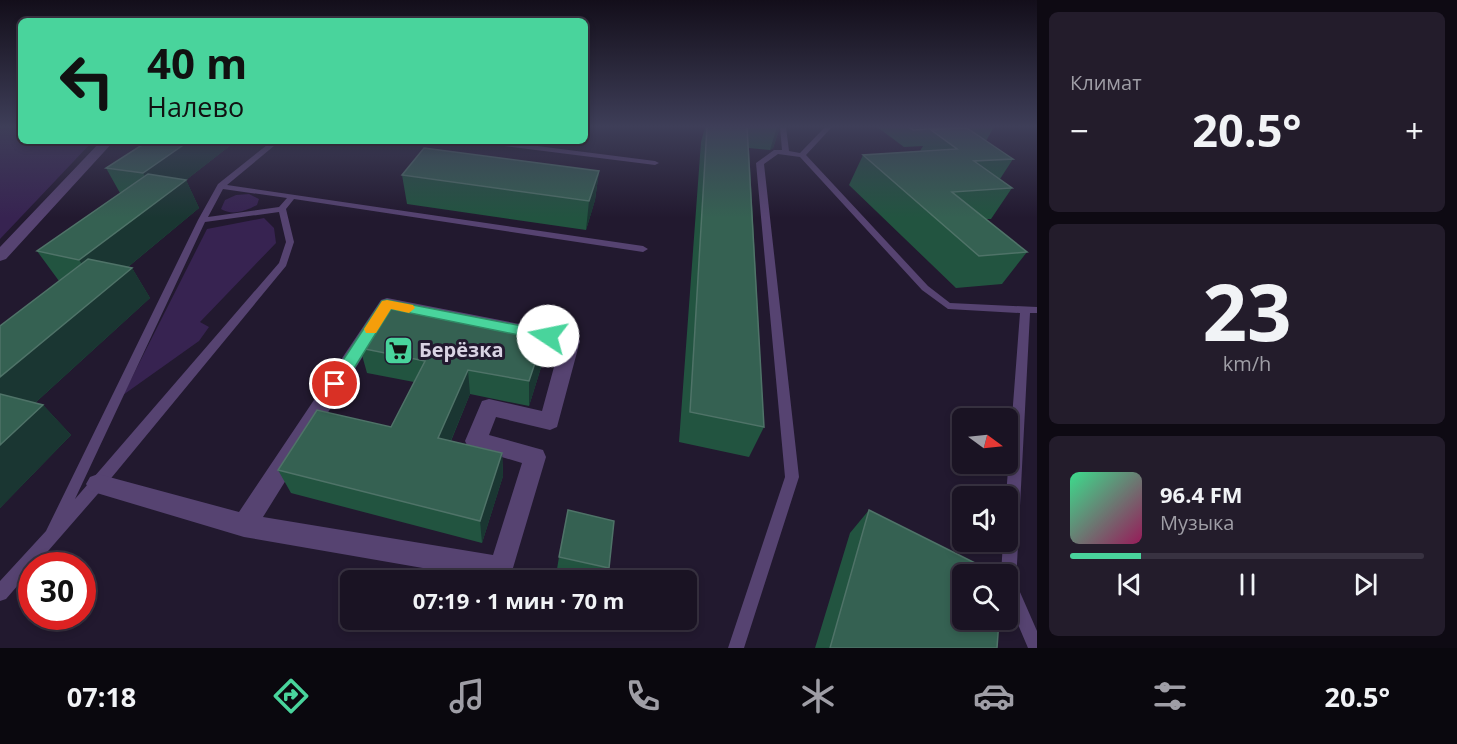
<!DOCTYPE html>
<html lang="ru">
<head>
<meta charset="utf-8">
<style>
	body { margin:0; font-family:"Open Sans",sans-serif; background:#231c2b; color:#f1f3f6; height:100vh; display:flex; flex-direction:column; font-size:22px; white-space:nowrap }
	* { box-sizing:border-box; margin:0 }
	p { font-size:20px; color:#9f9ea6 }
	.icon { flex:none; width:33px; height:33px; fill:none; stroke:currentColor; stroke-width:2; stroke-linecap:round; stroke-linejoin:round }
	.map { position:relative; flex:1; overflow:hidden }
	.side { display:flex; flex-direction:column; gap:12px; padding:12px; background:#0e0a13; width:420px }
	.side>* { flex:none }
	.top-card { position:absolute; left:18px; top:18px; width:570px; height:126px; border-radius:9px; box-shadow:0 3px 9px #0003,0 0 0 2px #383241; background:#49d49c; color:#111; overflow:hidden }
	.needle { width:39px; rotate:105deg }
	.controls { position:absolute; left:952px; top:408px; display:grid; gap:12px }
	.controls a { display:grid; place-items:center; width:66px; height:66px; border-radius:9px; background:#1a1323; box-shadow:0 3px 9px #0003,0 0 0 2px #383241; font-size:30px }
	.speed { position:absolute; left:18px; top:552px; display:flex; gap:12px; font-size:30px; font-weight:700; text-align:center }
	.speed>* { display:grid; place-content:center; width:78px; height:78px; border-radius:50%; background:#1a1323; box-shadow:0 3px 9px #0003,0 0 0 2px #383241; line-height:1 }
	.speed .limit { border:9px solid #d22; background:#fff; color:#111 }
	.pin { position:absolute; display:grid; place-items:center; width:51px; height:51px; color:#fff; margin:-26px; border:3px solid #fff; border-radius:50%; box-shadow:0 2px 6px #0007 }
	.me { position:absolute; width:66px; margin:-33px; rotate:281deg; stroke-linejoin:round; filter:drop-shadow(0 0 4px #0008) }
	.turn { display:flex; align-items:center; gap:21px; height:126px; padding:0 30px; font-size:27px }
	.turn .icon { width:78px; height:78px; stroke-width:2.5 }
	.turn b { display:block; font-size:42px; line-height:51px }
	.big { font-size:45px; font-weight:700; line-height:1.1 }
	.side .card { flex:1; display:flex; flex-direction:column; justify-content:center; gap:9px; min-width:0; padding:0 21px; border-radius:9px; background:#231c2b }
	.side .dial { align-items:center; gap:0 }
	.dial b { font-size:78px; line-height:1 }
	.song { display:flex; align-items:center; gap:18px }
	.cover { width:72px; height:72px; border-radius:9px; background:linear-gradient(135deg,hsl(150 70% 55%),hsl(330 70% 35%)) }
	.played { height:6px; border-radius:3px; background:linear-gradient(90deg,#49d49c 20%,#383241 20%) }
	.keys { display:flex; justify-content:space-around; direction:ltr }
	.heat { display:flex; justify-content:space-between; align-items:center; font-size:33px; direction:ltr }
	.trip { position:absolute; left:340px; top:570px; width:357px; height:60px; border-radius:9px; background:#1a1323; box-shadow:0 3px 9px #0003,0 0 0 2px #383241; font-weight:700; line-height:60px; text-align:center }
	.tab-bar { display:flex; height:96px; justify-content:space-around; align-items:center; background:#0a080e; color:#9f9ea6 }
	.tab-bar .icon { width:42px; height:42px }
	.tab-bar .active { color:#49d49c }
	.tab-bar b { font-size:27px; color:#f1f3f6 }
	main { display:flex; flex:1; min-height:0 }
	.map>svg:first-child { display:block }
	.green { fill:#372351 }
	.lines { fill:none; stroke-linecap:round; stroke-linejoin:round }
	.lane { fill:#564371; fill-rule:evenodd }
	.street { fill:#564371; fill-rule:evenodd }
	.wall { fill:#225440 }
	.shaded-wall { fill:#1a3632 }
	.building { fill:#356152; stroke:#4f7368; stroke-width:1.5 }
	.route { fill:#49d49c; stroke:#2f8a65; stroke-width:1.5 }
	.slow { fill:#f59e0b }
	.labels { text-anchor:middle; stroke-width:6; stroke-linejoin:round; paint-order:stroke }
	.poi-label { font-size:20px; font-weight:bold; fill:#d9d3e3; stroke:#22192f; text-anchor:start }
</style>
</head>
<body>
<main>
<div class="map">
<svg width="1037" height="648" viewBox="0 0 1037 648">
	<rect width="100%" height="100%" fill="#22192f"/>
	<path class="green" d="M0,127H21V141H93L0,239Z
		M249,194L259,199L257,205C246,211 232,216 221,209L225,200L236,195Z
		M264,218L274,228L276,243L200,322L209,327L199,341L123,395L207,229Z"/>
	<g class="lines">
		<path class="lane" d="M780,127H786L789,151L800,153L825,127H832L806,155L928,286L950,303L1037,307V313H1030L1016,583L1037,631V648H1028L1008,601V574H1001L1003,542H1008V496H1006L1020,313L948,309L922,290L800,157L778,154L764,164L799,477L744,648H728L785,477L756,163L774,150H782Z
			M272,141H280L227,185L643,246L648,249L643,252L294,199L286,209L294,242L286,266L103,488L35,566H32V569L6,599L0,601V581L46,531L198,220L218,184ZM223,189L287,198L279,207L208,217ZM279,212L286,242L279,263L75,499L205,222Z
			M477,141H498L655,161L659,163L655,165L481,143Z"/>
		<path class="street" d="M101,141H114L6,259L0,261V247Z
			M387,298L571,334L578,336L580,341L557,427L550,430L496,417L489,435L543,450L546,457L510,578L492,580L244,537L90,491L86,484L90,477L98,474L239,512L381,300ZM391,311L560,345L542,411L489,399L482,401L465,441L468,447L522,463L493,555L263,517Z"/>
	</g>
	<path class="wall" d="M705,127H780L773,148L770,150L749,148L764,427L749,457L679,442L701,142Z
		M877,127H994L986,141L1013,159L1000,179L1012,188L991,219H986L1027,252L1002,284L956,288L849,185L863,155L920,151L923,146L904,147Z
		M148,141H236L186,180L199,208L128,267L132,268L150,298L35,403L43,405L71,435L0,508V326L59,281L37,251L120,193L106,168Z
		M599,171L595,200L586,230L407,204L402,175Z
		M544,336L543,361L529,406L470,394L451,441L502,453L503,476L482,543L291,493L278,470L391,427L414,382L367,373L360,348Z
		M869,510L997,648H815L850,533Z
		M559,557L609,568L605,580L557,569Z"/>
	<path class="shaded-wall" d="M777,127H780L773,148L770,150Z
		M189,141H236L186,180L199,208L100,290L79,260L157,201L143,173Z
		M599,171L595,200L586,230L589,201Z
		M132,268L150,298L14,422L0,408V377Z
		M544,336L543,361L529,406V381Z
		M468,370L470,394L442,462L438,438Z
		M43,405L71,435L0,508V445Z
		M502,453L503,476L482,543L480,521Z"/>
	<path class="building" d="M707,127H747L764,427L690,412Z
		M908,127H961L913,130Z
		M967,128L1013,159L974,161L1012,188L952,192L1027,252L979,256L863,155L957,149L931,130Z
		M148,141H189L143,173L106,168Z
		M424,148L599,171L589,201L402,175Z
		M148,174L186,180L79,260L37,251Z
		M88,259L132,268L0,377V326Z
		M386,307L544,336L529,381L468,370L438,438L502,453L480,521L278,470L317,410L391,427L425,361L360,348Z
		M0,394L43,405L0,445Z
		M568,510L614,521L609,568L559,557Z
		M869,510L997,574H963V620H999L997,648H830Z"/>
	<linearGradient id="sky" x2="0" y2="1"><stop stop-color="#130e1a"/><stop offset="0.58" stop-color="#3e3e58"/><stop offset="1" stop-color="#3e3e58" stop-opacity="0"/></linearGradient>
	<rect width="1037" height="218" fill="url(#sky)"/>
	<path class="route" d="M387,300L548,331L555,336L548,341L391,309L341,389H330L328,384L330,380L382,301Z"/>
	<path class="slow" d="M387,300L413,305L415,308L409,313L391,309L376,333H366L364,329L382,301Z"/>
	<defs>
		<symbol id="supermarket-square" viewBox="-11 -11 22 22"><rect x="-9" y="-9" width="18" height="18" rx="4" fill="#49d49c" stroke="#22192f"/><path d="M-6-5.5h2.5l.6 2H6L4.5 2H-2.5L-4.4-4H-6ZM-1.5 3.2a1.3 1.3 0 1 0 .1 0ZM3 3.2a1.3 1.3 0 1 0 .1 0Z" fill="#111"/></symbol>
	</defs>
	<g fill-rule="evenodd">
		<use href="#supermarket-square" x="382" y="334" width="33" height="33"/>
	</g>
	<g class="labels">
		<g class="poi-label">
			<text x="419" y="357">Берёзка</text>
		</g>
	</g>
</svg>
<div class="controls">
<a><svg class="needle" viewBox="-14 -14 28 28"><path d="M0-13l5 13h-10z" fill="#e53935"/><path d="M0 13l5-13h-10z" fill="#9f9ea6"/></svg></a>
<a><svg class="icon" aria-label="sound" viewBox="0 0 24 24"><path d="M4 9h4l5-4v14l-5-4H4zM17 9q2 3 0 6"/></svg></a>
<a><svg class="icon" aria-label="search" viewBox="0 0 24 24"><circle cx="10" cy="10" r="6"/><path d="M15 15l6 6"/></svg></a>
</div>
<div class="speed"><div class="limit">30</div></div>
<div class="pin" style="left:335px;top:384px;background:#d93025"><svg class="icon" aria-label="arrive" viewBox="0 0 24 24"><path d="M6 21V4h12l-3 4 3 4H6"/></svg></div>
<svg class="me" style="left:548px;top:336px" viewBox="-20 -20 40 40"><circle r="19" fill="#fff"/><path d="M0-13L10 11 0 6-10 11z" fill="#49d49c"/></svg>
<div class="trip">07:19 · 1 мин · 70 m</div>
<div class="top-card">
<div class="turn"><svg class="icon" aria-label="left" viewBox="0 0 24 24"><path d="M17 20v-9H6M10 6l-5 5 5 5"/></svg><div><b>40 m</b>Налево</div></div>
</div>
</div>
<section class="side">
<div class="card"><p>Климат</p>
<div class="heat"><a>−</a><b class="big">20.5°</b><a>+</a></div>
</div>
<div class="card dial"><b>23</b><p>km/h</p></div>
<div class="card">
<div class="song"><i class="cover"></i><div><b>96.4 FM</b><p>Музыка</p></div></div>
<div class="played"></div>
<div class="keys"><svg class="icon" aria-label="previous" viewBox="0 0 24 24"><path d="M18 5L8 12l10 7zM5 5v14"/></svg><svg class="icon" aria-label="pause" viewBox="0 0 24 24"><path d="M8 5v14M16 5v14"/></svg><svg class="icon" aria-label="next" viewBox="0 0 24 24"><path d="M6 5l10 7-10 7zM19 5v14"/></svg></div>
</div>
</section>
</main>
<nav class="tab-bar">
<b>07:18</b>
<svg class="icon active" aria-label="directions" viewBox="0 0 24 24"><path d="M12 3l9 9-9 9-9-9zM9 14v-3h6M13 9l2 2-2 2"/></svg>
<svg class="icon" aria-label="music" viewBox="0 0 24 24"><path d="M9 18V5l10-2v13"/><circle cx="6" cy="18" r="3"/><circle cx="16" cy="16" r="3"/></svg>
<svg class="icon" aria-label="phone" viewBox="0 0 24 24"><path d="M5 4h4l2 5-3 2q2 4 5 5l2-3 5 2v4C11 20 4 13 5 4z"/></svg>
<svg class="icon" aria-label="climate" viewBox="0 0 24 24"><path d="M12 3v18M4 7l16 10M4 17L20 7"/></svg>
<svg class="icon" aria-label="car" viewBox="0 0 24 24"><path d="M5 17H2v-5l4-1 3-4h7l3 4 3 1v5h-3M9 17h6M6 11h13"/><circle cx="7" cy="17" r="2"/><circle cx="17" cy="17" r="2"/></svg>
<svg class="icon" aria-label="filters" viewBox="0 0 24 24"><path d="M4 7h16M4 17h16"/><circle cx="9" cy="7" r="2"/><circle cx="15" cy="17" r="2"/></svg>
<b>20.5°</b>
</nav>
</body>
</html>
